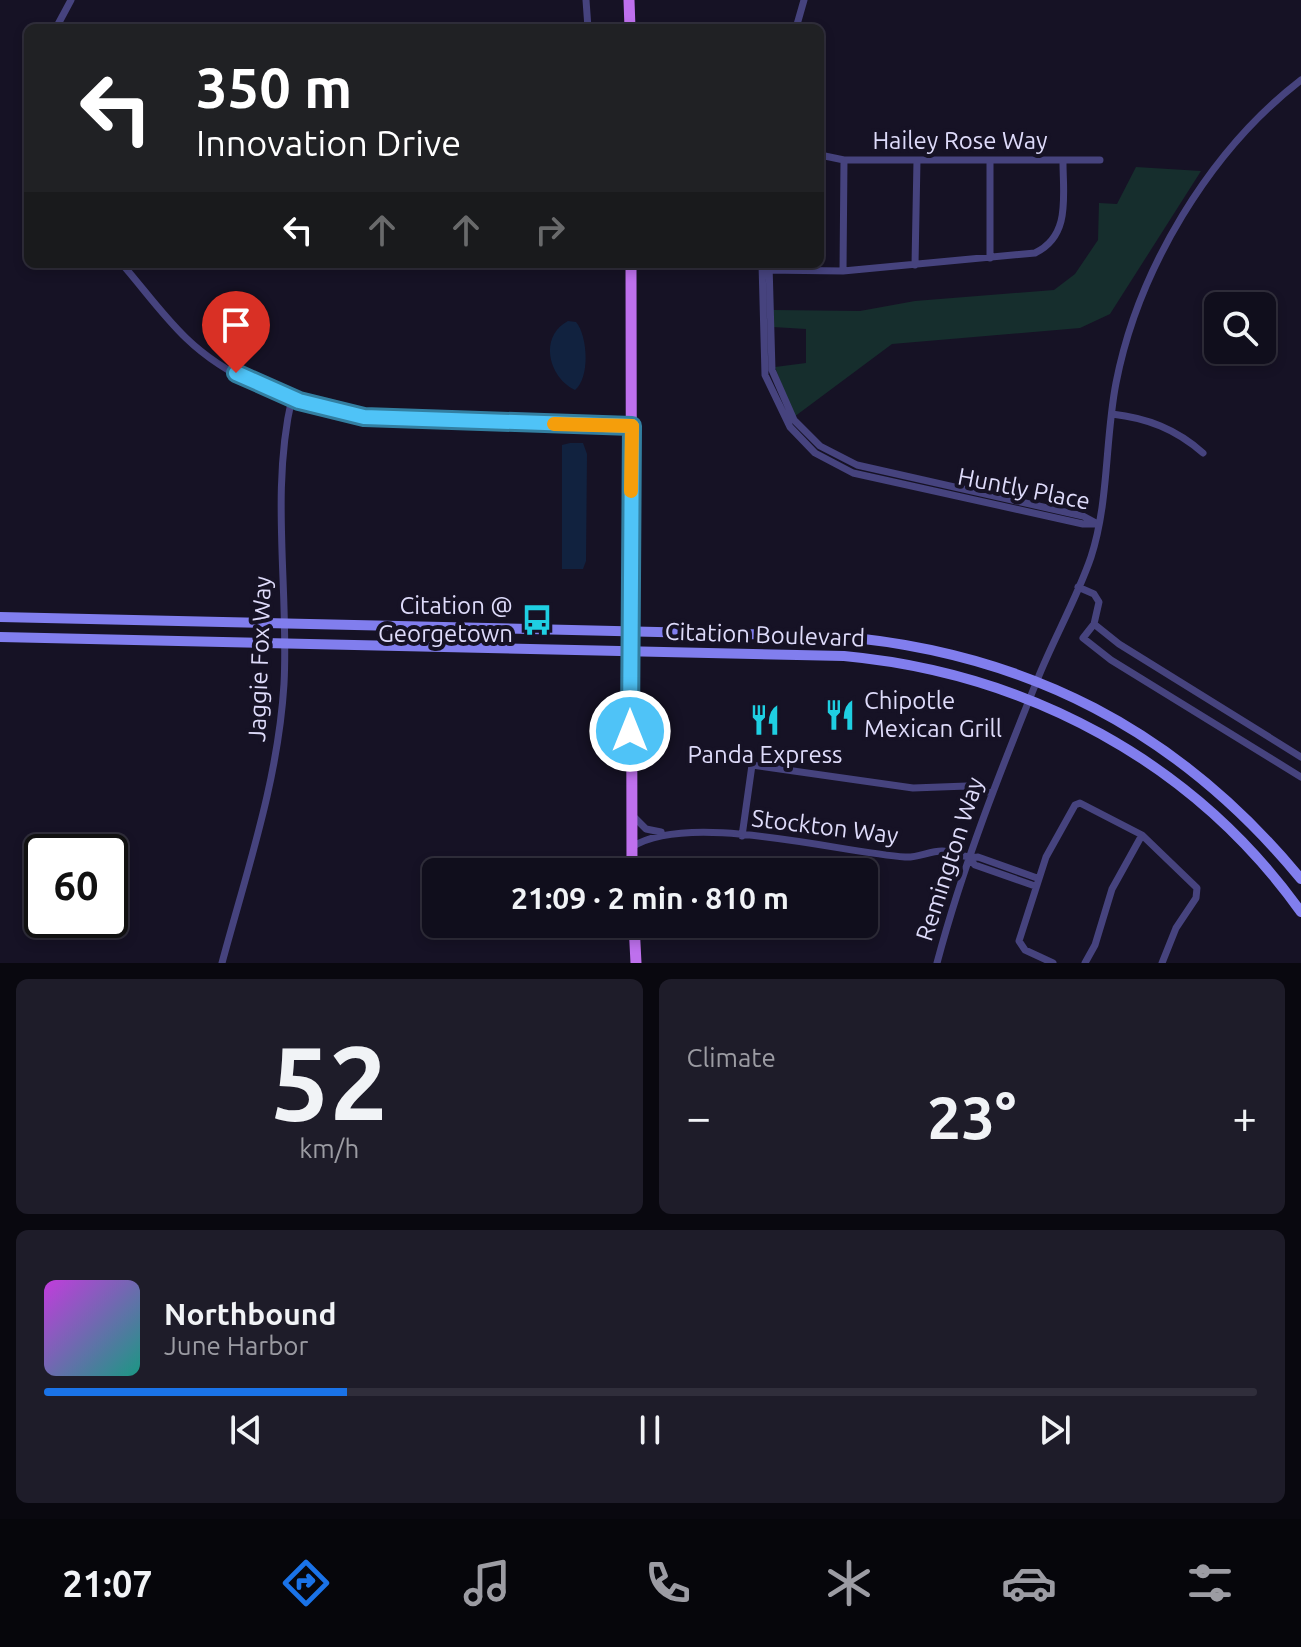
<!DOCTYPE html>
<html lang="en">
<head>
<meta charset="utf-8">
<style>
	body { margin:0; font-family:Ubuntu,sans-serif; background:#1e1c29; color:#f1f3f6; height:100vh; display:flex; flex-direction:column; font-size:30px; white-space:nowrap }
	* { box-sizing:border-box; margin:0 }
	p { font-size:26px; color:#9c9ca3 }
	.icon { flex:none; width:44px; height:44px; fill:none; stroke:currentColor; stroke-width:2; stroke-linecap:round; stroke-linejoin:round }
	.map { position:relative; height:963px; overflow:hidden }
	.panel { display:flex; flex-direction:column; gap:16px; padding:16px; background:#09080f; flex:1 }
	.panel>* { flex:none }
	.banner { position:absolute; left:24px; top:24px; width:800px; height:244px; border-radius:12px; box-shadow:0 4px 12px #0003,0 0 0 2px #302e3b; background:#202124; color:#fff; overflow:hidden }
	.fabs { position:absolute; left:1204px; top:292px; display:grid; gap:16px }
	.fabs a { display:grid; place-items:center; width:72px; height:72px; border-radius:12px; background:#100e1c; box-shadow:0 4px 12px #0003,0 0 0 2px #302e3b; font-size:40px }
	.speed { position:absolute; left:24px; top:834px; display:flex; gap:16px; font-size:40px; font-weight:700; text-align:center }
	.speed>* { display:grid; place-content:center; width:104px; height:104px; border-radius:50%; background:#100e1c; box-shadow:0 4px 12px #0003,0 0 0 2px #302e3b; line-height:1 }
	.speed .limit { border:4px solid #111; border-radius:12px; background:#fff; color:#111 }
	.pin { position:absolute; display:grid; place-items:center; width:68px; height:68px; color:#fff; margin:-82px -34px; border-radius:50% 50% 50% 0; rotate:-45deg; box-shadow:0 0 8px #0007 }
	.pin .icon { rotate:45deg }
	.me { position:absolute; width:88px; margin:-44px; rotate:0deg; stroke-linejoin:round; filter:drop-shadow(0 0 6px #0008) }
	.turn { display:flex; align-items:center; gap:28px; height:168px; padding:0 40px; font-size:36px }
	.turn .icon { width:104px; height:104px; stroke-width:2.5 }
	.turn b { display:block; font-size:56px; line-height:68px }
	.lanes { display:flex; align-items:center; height:76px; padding:0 40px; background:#0003; justify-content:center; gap:40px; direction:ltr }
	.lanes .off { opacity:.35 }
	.big { font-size:60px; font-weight:700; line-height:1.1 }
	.panel .widget { flex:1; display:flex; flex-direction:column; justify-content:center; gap:12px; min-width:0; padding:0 28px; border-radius:12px; background:#1e1c29 }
	.panel .dial { align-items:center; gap:0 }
	.dial b { font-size:104px; line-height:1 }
	.song { display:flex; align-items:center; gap:24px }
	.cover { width:96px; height:96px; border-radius:12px; background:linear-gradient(135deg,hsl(290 70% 55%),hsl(170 70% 35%)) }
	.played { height:8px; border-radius:4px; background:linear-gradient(90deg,#1a73e8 25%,#302e3b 25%) }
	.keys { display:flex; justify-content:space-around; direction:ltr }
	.heat { display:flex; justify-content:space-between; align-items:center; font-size:44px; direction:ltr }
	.panel .tiles { flex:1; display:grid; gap:16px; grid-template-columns:1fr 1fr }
	.widget:last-child { grid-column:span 2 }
	.trip { position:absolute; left:422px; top:858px; width:456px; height:80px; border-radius:12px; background:#100e1c; box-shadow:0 4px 12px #0003,0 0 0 2px #302e3b; font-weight:700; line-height:80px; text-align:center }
	.dock { display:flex; height:128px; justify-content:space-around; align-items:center; background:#06060b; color:#9c9ca3 }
	.dock .icon { width:56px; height:56px }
	.dock .selected { color:#1a73e8 }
	.dock b { font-size:36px; color:#f1f3f6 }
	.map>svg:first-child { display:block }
	.green { fill:#162e2d }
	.water { fill:#11223f }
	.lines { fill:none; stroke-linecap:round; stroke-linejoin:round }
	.minor { stroke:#46437e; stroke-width:7 }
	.secondary { stroke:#817eee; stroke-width:10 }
	.primary { stroke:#be70ed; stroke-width:11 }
	.route-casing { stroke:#337fa1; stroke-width:20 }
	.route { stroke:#4fc3f7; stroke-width:14 }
	.slow { stroke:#f59e0b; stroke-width:14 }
	.labels { text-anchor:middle; stroke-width:8; stroke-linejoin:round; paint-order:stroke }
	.street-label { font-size:24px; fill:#dedbfa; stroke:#161225 }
	.poi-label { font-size:24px; fill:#dedbfa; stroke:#161225; text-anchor:end }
</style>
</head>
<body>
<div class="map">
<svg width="1301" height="963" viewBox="0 0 1301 963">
	<rect width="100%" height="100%" fill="#161225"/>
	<path class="green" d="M1136,167L1201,171L1110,314L1080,328L892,344L794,417L775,367L806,363V329L773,327V310L860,311L915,301L1054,290L1075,274L1098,240L1099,203L1117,204Z"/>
	<path class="water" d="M568,321L576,322C588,336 590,378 575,390C549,378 538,337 568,321Z
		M570,443H583L587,454L586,561L583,569H562V445Z"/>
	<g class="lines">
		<path class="minor" d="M586,0L588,28
			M56,28L71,0
			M796,28L804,0
			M820,155L844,160H1100
			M990,258V161
			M122,264C143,288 163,316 186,338C294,442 493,423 632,426
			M762,264L765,375L790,427L815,453L853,473L1083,524H1098
			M769,264L772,370L794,420L820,446L857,465L1083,516L1096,523
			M915,265L917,160
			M766,270L843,271L1035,253C1071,236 1063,196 1063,162
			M843,271L844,160
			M1112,414C1147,418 1176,429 1203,453
			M1078,587L1094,594L1099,602L1094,624L1083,638L1111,660L1301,777
			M1094,624L1119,644L1301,757
			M632,815L646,829L661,832
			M742,836L752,765L913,788L967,786L991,793
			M632,847C689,811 837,852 905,857C918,858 929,851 942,851C955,852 965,859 978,857L1037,878
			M969,859L975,865L1035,886
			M222,963C247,870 278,781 284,684C289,590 270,491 292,398
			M937,963C963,865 1000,772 1038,678C1054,638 1077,598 1091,557C1109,502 1105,439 1116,383C1138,270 1209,151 1301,80
			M1053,963L1025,950L1019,941L1046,857L1075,805L1080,803L1142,835L1197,888L1196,898L1176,928L1162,963
			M1085,963L1095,945L1112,889L1142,835"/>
		<path class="secondary" d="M0,617L835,636C1027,652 1179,731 1301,879
			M0,637L844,656C1027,673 1193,761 1301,912"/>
		<path class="primary" d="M629,0L630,28
			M631,264L632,872
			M634,924L636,963"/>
	</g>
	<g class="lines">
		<defs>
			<path id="route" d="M236,373L299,401L364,417L632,426L630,731"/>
		</defs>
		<use href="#route" class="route-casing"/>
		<use href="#route" class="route"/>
		<path class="slow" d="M554,424L632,426L631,491"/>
	</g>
	<defs>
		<symbol id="bus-bare" viewBox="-9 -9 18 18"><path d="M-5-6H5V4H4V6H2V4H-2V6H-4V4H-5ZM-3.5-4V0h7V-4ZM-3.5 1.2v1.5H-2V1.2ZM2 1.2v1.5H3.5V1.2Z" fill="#1fcfe2" stroke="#161225" stroke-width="2.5" paint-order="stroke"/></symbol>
		<symbol id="restaurant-bare" viewBox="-9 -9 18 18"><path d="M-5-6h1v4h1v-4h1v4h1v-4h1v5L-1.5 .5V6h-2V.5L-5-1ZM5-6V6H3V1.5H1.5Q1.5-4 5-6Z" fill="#1fcfe2" stroke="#161225" stroke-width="2.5" paint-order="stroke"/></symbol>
	</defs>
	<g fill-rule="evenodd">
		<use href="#bus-bare" x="515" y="598" width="44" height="44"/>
		<use href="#restaurant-bare" x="818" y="693" width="44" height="44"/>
		<use href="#restaurant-bare" x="743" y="698" width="44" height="44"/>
	</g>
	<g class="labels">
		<g class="street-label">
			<text x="960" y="149">Hailey Rose Way</text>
			<text transform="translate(1024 489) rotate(11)" y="8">Huntly Place</text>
			<text transform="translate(765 635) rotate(2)" y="8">Citation Boulevard</text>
			<text transform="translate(260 659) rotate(-88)" y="8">Jaggie Fox Way</text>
			<text transform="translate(825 827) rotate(7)" y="8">Stockton Way</text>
			<text transform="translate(950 859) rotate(-72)" y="8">Remington Way</text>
		</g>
		<g class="poi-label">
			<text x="513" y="614">Citation @<tspan x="513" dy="28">Georgetown</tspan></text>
			<text x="864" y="709" text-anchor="start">Chipotle<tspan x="864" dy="28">Mexican Grill</tspan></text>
			<text x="765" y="763" text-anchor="middle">Panda Express</text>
		</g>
	</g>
</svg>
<div class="fabs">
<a><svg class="icon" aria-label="search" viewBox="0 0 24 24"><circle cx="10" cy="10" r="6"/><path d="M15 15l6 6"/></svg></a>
</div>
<div class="speed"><div class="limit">60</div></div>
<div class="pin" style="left:236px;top:373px;background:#d93025"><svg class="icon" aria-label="arrive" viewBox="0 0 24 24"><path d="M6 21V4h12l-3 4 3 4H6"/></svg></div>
<svg class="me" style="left:630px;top:731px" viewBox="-20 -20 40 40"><circle r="17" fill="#4fc3f7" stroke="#fff" stroke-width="3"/><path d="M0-11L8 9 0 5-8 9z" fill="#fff"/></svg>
<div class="trip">21:09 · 2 min · 810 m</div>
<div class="banner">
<div class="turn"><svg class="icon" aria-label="left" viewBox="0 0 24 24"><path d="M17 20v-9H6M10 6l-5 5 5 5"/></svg><div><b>350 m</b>Innovation Drive</div></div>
<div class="lanes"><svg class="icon" aria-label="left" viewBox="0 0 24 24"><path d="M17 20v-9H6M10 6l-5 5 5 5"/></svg><svg class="icon off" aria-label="ahead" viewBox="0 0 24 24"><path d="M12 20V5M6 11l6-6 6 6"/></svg><svg class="icon off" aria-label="ahead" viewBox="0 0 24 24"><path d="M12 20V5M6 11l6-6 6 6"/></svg><svg class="icon off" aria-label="right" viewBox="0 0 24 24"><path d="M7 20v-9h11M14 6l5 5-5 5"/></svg></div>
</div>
</div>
<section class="panel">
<div class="tiles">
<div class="widget dial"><b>52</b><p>km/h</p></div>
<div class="widget"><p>Climate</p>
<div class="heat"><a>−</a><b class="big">23°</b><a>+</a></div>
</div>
<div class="widget">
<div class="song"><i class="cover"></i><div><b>Northbound</b><p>June Harbor</p></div></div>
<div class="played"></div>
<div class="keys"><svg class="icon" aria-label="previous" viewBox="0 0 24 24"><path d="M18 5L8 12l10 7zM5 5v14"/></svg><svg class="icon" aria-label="pause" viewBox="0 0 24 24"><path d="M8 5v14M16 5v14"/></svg><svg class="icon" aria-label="next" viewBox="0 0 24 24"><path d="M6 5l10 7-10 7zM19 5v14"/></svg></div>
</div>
</div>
</section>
<nav class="dock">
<b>21:07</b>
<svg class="icon selected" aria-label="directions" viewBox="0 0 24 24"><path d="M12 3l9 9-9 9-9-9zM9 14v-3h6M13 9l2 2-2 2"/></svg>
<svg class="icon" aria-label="music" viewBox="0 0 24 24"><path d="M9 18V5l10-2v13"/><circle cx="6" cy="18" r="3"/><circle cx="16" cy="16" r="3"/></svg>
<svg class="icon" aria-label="phone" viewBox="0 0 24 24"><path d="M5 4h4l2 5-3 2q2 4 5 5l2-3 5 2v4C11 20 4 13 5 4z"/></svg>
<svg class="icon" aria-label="climate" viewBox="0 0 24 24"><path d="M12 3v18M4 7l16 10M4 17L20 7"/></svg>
<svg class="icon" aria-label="car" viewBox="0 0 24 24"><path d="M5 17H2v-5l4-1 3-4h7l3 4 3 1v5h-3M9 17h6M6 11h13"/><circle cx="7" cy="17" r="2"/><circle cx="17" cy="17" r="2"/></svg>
<svg class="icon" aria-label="filters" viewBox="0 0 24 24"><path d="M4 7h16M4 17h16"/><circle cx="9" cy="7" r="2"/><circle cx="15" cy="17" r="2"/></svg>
</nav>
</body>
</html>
